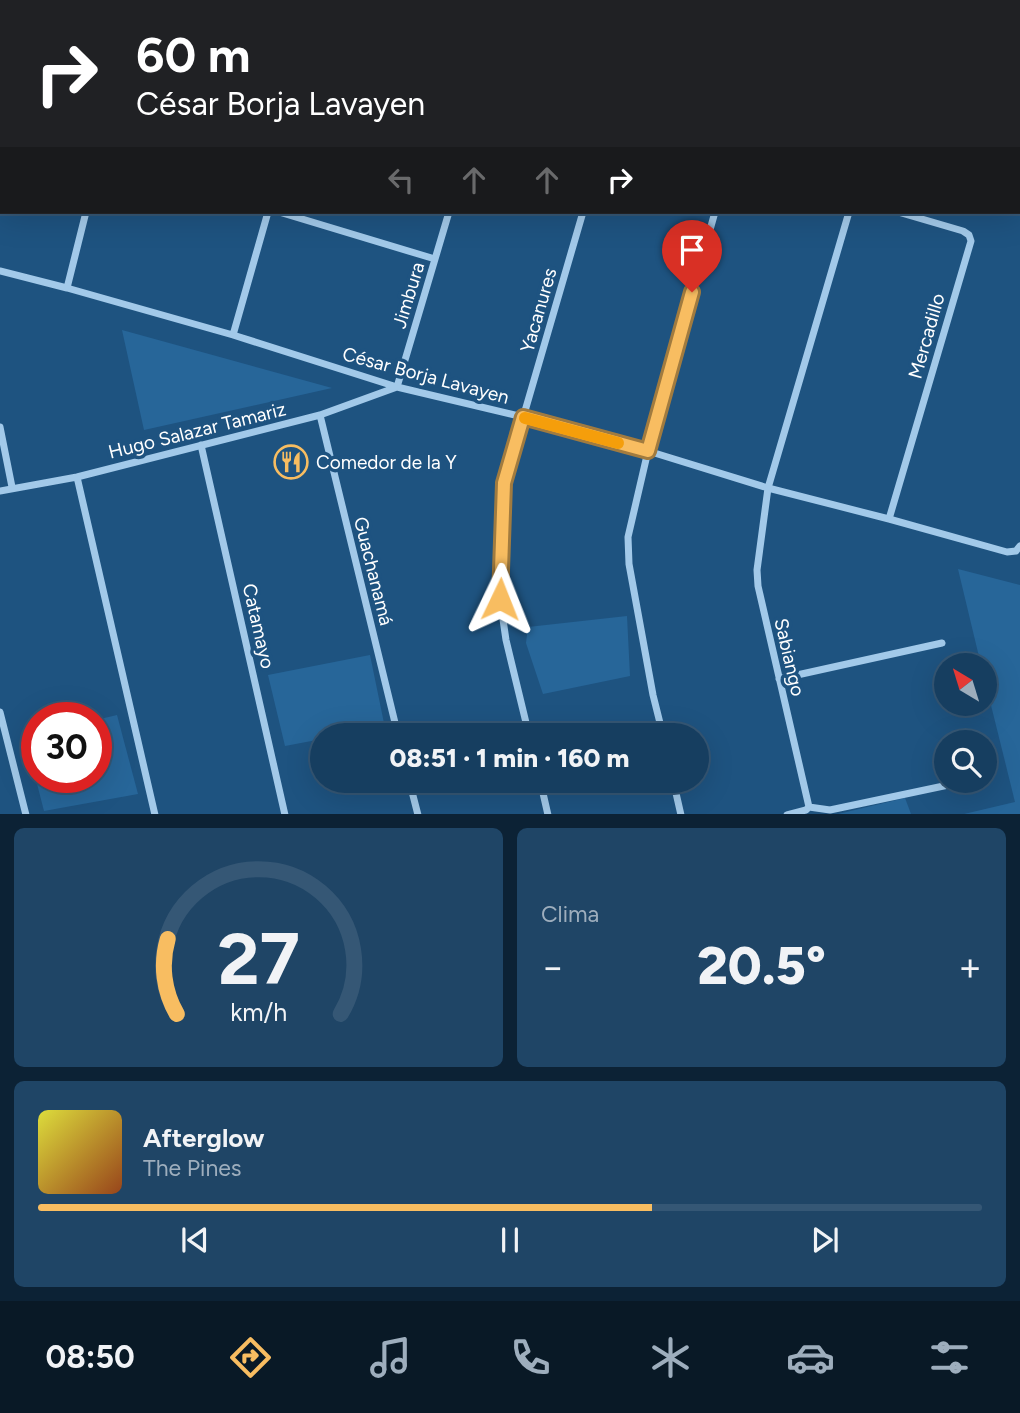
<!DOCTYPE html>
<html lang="es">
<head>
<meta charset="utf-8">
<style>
	body { margin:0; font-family:Figtree,sans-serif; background:#1f4566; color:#f1f3f6; height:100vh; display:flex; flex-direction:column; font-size:26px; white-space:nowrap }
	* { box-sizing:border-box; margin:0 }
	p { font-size:23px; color:#9eaebd }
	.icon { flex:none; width:38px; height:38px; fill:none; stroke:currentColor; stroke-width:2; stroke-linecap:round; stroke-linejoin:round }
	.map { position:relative; height:814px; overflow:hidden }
	.drawer { display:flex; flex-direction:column; gap:14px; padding:14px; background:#0c2235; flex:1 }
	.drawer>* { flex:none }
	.banner { position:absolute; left:0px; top:0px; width:1020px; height:214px; box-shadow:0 7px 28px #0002,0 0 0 2px #355775; background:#202124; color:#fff; overflow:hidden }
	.needle { width:46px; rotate:322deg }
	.controls { position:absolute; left:934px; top:653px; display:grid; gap:14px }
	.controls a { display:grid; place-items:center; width:63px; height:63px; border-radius:50%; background:#163e60; box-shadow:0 7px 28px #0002,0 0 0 2px #355775; font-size:35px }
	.speed { position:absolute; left:21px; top:702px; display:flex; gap:14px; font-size:35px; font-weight:700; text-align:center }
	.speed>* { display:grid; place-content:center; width:91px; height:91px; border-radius:50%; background:#163e60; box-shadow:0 7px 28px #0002,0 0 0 2px #355775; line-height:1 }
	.speed .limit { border:10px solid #d22; background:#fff; color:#111 }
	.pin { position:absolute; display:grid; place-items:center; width:60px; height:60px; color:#fff; margin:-72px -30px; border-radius:50% 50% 50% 0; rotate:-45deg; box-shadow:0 0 7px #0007 }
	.pin .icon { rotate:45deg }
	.me { position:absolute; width:77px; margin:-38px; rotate:2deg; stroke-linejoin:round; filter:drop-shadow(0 0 5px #0008) }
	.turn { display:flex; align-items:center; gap:24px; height:147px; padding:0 21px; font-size:32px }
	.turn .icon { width:91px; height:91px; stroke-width:2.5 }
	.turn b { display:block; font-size:49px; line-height:60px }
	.lanes { display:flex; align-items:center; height:66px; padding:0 21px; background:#0003; justify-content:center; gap:35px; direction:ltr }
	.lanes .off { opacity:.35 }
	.big { font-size:52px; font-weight:800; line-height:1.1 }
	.drawer .card { flex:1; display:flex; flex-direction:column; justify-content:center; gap:10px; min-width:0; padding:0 24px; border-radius:10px; background:#1f4566 }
	.drawer .dial { align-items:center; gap:0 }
	.dial svg { height:182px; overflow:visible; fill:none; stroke:#355775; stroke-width:7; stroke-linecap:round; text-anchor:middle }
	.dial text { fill:#f1f3f6; stroke:none }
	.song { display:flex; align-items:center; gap:21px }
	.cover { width:84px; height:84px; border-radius:10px; background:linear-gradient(135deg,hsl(60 70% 55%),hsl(20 70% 35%)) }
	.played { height:7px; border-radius:4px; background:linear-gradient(90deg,#f8bd61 65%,#355775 65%) }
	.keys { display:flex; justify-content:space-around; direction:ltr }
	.heat { display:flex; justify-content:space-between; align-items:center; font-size:38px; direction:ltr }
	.drawer .tiles { flex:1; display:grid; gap:14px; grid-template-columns:1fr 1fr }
	.card:last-child { grid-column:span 2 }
	.trip { position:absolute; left:310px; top:723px; width:399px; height:70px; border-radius:35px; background:#163e60; box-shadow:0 7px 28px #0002,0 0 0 2px #355775; font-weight:800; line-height:70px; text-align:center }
	.tab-bar { display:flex; height:112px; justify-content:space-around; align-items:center; background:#091926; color:#9eaebd }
	.tab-bar .icon { width:49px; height:49px }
	.tab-bar .active { color:#f8bd61 }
	.tab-bar b { font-size:32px; color:#f1f3f6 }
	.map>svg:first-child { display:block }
	.green { fill:#276699 }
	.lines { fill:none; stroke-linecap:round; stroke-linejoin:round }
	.street { stroke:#a2c9e9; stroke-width:7 }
	.route-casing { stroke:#a17b3f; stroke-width:18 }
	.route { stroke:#f8bd61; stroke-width:12 }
	.slow { stroke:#f59e0b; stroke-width:12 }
	.labels { text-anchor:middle; stroke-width:7; stroke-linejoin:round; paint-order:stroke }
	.street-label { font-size:19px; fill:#fff; stroke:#1e5380 }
	.poi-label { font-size:19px; fill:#fff; stroke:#1e5380; text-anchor:start }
</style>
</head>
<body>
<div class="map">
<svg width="1020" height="815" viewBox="0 0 1020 815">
	<rect width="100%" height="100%" fill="#1e5380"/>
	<path class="green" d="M122,330L332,388L144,430Z
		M958,569L1020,585V814H964L1015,802L985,681V665H981Z
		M627,616L630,676L543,694L526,643L528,627Z
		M370,655L385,728L345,735H322V739L285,746L268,675Z
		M117,715L138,794L44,811L25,737L37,734V777H96V720Z
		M905,798L911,814H838Z"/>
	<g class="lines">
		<path class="street" d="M670,0L676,2
			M11,2L12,0
			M141,2L142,0
			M327,2V0
			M509,2V0
			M0,41L2,35
			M1018,97H1020
			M279,212L435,259
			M0,271L67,288L233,335L397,387L523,417L648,451L768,488L889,519L1007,552L1016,551L1020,546
			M67,288L86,212
			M233,335L268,212
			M320,415L398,735
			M0,427L12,487
			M201,445L285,815
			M77,477L155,815
			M0,491L77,477L320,415L397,387L449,212
			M889,519L971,241L969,235L963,231L898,212
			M779,679L942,643
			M0,712L26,815
			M529,735L506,640L500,599L504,483L583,212
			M663,735L653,695L629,564L628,537L648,451L715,212
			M409,780L418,815
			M540,780L548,815
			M673,780L681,815
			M809,807L758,586L757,570L768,488L849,212
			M809,807L830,810L972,780
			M787,815L806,810L809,807"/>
	</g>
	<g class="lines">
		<defs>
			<path id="route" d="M500,599L504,483L523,417L648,451L692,292"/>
		</defs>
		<use href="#route" class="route-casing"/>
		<use href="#route" class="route"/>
		<path class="slow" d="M525,418L618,443"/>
	</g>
	<defs>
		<symbol id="restaurant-ring" viewBox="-11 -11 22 22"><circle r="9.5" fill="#1e5380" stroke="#f8bd61" stroke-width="1.5"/><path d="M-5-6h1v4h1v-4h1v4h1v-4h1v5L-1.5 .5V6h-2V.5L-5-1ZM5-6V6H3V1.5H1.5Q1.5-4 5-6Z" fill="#f8bd61"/></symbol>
	</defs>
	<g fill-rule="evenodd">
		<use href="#restaurant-ring" x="272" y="443" width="38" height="38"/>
	</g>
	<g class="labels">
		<g class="street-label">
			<text transform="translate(408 295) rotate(-73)" y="7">Jimbura</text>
			<text transform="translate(538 310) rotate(-74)" y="7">Yacanures</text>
			<text transform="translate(926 336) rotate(-74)" y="7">Mercadillo</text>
			<text transform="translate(426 375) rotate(15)" y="7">César Borja Lavayen</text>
			<text transform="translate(197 430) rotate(-14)" y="7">Hugo Salazar Tamariz</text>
			<text transform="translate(374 571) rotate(76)" y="7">Guachanamá</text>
			<text transform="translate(259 626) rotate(77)" y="7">Catamayo</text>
			<text transform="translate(790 657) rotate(77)" y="7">Sabiango</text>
		</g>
		<g class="poi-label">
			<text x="316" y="469">Comedor de la Y</text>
		</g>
	</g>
</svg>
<div class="controls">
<a><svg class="needle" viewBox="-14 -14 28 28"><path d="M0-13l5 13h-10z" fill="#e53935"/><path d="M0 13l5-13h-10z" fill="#9eaebd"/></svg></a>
<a><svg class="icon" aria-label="search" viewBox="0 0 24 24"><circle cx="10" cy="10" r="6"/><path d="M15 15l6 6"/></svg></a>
</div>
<div class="speed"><div class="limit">30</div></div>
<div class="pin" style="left:692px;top:292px;background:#d93025"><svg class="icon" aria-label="arrive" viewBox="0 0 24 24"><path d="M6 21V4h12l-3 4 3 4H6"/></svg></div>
<svg class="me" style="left:500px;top:599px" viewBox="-20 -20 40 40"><path d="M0-17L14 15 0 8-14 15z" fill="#f8bd61" stroke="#fff" stroke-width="4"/></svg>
<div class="trip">08:51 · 1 min · 160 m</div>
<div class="banner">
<div class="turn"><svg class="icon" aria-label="right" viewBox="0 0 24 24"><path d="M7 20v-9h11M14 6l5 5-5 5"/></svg><div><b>60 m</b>César Borja Lavayen</div></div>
<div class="lanes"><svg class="icon off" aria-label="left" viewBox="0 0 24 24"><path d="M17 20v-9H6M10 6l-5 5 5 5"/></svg><svg class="icon off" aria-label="ahead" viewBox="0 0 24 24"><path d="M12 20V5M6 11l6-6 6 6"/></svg><svg class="icon off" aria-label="ahead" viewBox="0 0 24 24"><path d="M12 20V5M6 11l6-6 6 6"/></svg><svg class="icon" aria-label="right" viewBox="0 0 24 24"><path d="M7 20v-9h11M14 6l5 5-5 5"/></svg></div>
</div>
</div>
<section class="drawer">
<div class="tiles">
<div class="card dial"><svg viewBox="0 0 100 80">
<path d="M14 69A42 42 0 1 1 86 69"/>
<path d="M14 69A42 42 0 0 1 10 36" stroke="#f8bd61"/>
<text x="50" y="56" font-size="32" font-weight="700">27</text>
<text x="50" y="72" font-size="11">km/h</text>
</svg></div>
<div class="card"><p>Clima</p>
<div class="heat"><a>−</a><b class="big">20.5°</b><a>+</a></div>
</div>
<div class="card">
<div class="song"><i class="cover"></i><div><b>Afterglow</b><p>The Pines</p></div></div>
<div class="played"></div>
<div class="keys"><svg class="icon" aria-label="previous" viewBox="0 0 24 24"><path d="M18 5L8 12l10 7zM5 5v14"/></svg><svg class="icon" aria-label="pause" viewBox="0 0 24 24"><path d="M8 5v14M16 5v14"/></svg><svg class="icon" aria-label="next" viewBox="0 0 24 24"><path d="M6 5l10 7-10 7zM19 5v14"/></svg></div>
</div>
</div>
</section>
<nav class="tab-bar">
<b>08:50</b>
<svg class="icon active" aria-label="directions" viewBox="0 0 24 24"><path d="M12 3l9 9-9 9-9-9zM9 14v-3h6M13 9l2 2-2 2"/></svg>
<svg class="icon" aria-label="music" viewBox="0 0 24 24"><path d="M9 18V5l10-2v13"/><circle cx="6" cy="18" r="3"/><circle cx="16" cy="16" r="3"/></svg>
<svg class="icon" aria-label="phone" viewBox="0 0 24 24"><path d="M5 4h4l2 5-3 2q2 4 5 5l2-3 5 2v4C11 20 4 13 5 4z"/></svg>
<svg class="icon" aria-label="climate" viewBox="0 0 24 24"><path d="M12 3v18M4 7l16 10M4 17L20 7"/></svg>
<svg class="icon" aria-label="car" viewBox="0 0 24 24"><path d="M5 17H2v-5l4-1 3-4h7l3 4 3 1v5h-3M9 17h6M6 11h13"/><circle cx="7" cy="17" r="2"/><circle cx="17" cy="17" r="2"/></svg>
<svg class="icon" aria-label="filters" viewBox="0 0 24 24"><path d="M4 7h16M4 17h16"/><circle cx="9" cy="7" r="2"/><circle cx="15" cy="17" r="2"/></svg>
</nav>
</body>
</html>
